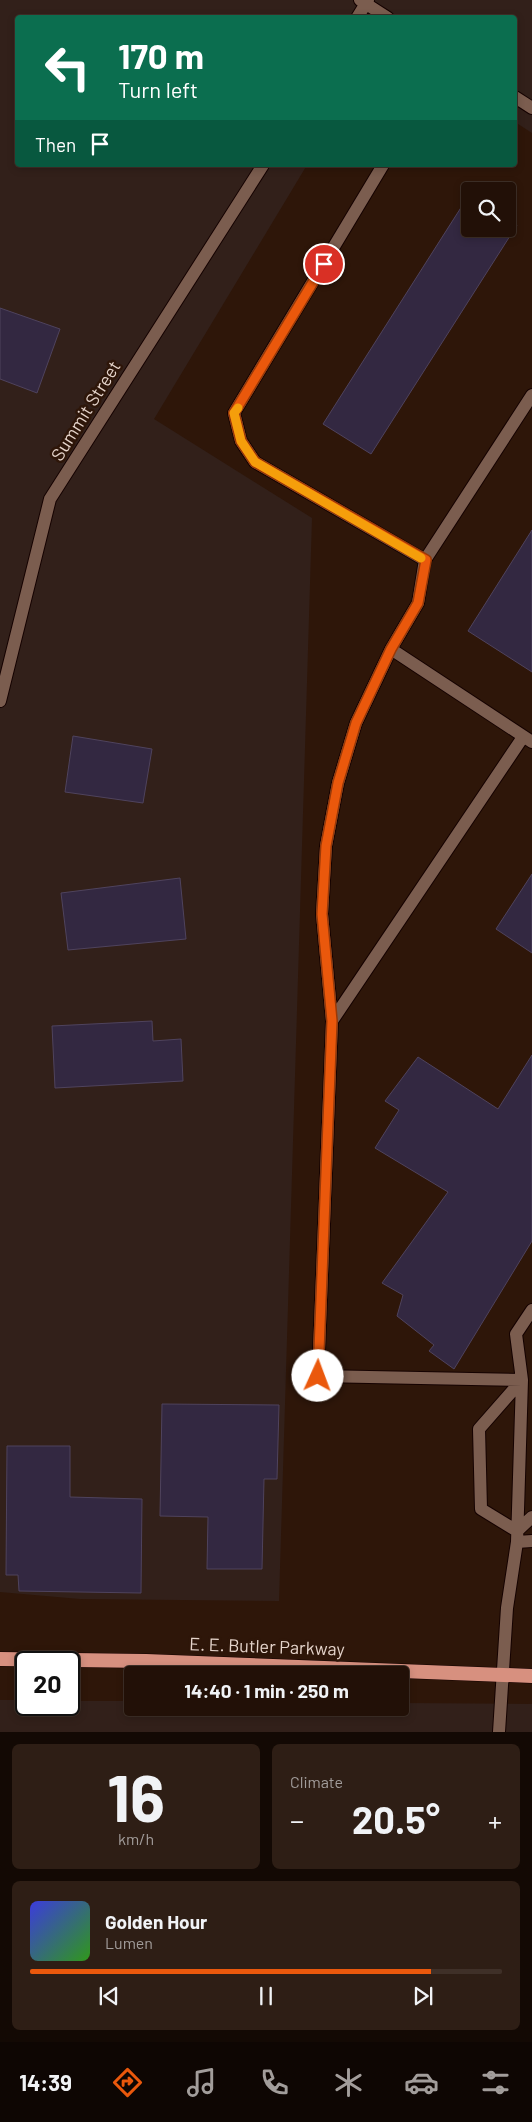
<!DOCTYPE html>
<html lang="en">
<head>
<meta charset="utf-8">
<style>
	body { margin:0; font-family:Barlow,sans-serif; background:#2e1e15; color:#f1f3f6; height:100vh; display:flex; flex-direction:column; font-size:19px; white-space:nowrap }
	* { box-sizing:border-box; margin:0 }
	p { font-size:16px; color:#a29d9b }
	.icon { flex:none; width:28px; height:28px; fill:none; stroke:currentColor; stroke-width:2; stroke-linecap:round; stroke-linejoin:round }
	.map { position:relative; height:1732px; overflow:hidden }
	.panel { display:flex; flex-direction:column; gap:12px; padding:12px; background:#130904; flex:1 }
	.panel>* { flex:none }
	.top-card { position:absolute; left:15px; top:15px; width:502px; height:152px; border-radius:5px; box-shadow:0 2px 8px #0003,0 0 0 1px #3f3028; background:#0b6e4f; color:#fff; overflow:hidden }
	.tools { position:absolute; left:461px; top:182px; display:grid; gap:10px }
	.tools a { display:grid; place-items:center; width:55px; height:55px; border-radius:5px; background:#221007; box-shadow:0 2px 8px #0003,0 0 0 1px #3f3028; font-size:25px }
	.speed { position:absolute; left:15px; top:1651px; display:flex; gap:10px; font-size:25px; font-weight:700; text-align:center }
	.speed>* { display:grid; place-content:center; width:65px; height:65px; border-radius:50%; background:#221007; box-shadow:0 2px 8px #0003,0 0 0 1px #3f3028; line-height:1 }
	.speed .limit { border:2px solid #111; border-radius:8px; background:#fff; color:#111 }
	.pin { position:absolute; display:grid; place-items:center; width:42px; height:42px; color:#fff; margin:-21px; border:2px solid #fff; border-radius:50%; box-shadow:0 1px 5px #0007 }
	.me { position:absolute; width:55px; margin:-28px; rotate:2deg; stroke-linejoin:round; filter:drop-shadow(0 0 4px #0008) }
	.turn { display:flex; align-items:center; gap:18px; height:105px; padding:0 20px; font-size:22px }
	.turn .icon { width:65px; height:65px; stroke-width:2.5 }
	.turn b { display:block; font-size:35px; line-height:42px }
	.then { display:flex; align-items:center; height:48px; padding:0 20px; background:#0003; gap:10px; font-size:19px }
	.big { font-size:38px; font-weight:700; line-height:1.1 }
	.panel .card { flex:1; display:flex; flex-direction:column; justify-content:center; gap:8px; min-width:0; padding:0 18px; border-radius:8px; background:#2e1e15 }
	.panel .dial { align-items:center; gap:0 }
	.dial b { font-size:65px; line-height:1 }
	.song { display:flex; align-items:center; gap:15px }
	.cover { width:60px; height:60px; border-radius:8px; background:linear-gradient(135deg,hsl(240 70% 55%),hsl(110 70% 35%)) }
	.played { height:5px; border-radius:2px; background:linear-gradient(90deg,#ea580c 85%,#3f3028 85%) }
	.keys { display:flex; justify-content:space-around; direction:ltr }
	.heat { display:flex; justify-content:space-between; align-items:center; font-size:28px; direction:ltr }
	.panel .tiles { flex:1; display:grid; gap:12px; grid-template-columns:1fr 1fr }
	.card:last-child { grid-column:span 2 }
	.trip { position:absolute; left:124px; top:1666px; width:285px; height:50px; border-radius:5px; background:#221007; box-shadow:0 2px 8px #0003,0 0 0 1px #3f3028; font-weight:700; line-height:50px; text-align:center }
	.dock { display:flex; height:80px; justify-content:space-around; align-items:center; background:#0e0603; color:#a29d9b }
	.dock .icon { width:35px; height:35px }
	.dock .current { color:#ea580c }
	.dock b { font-size:22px; color:#f1f3f6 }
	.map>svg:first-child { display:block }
	.commercial { fill:#32201a }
	.building { fill:#332841; stroke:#4f435d }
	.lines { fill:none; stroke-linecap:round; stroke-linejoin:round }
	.service-casing { stroke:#150200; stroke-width:14 }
	.minor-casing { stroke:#150200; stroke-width:14 }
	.trunk-casing { stroke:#150200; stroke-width:15 }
	.service { stroke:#7b5d4f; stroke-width:12 }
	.minor { stroke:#7b5d4f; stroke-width:12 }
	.trunk { stroke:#d7907f; stroke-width:14 }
	.route-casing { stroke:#983908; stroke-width:12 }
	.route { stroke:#ea580c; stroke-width:9 }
	.slow { stroke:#f59e0b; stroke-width:9 }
	.labels { text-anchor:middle; stroke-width:5; stroke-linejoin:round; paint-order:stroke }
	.street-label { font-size:18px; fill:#e5d4cb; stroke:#2e1609 }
</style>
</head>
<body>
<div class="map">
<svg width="532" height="1732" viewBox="0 0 532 1732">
	<rect width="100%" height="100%" fill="#2e1609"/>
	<path class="commercial" d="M0,0H532V133L515,122V18H18V165H307L154,419L312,518L279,1601L80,1599L0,1592Z
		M0,1700H26V1705H69V1701H132V1708H400V1703L532,1704V1732H0Z"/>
	<path class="building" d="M469,195L470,229H508V219L517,225L371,454L323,424Z
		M0,308L60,329L37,393L0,379Z
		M532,530V672L468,631Z
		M73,736L152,749L143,803L65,792Z
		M532,874V953L496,929Z
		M180,878L186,939L68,950L61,893Z
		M152,1021L153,1041L181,1039L183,1081L55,1088L52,1026Z
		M532,1055V1241L454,1369L429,1351L434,1345L397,1316L403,1295L382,1283L448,1192L375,1148L399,1110L385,1101L418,1057L498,1109Z
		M162,1404L279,1405L277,1479H264L262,1569H207L208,1517L160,1516Z
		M7,1446H70V1497L142,1499L141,1593L19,1591L18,1575H6Z"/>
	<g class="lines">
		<defs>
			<path id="service" d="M383,165L234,413L241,441L255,462L425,560
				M532,395L425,560L418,603L391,649L356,723L338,783L326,846L322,914L332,1021L318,1376L522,1380L516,1334L532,1310
				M391,649L532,742
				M332,1021L523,737
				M517,1531L481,1509L479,1429L522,1380
				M517,1531L532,1517
				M517,1542L532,1541
				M499,1732L507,1608L517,1542L522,1380"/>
			<path id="minor" d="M360,0L388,18
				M357,18L368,0
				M515,97L532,108
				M0,701L50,499L263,165"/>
			<path id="trunk" d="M0,1659L146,1661L532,1676"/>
		</defs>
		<use href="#service" class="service-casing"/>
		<use href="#minor" class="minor-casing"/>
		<use href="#trunk" class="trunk-casing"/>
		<use href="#service" class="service"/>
		<use href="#minor" class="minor"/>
		<use href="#trunk" class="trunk"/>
	</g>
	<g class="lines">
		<defs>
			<path id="route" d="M318,1376L332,1021L322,914L326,846L338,783L356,723L391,649L418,603L426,560L255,462L241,441L234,413L324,264"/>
		</defs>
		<use href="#route" class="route-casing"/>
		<use href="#route" class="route"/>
		<path class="slow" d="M238,408L234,413L241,441L255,462L421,558"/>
	</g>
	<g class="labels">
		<g class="street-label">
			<text transform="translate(86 411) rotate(-58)" y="6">Summit Street</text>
			<text transform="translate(267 1647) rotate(2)" y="6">E. E. Butler Parkway</text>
		</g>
	</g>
</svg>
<div class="tools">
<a><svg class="icon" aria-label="search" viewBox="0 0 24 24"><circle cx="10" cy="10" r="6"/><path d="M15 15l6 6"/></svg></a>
</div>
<div class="speed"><div class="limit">20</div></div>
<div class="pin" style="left:324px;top:264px;background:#d93025"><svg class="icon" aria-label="arrive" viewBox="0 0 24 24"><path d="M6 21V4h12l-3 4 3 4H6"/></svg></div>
<svg class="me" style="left:318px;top:1376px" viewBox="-20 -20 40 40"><circle r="19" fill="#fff"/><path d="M0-13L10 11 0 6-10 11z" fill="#ea580c"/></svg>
<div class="trip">14:40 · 1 min · 250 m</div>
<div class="top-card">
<div class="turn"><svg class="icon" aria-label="left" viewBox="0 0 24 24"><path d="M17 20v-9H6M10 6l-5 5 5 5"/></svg><div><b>170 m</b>Turn left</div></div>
<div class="then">Then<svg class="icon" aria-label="arrive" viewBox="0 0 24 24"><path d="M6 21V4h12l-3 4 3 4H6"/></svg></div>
</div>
</div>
<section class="panel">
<div class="tiles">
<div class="card dial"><b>16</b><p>km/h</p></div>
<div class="card"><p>Climate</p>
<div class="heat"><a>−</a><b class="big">20.5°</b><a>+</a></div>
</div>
<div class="card">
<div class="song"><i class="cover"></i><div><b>Golden Hour</b><p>Lumen</p></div></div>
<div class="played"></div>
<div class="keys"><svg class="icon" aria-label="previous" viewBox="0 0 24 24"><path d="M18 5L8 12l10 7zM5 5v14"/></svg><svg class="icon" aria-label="pause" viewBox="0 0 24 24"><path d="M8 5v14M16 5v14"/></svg><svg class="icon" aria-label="next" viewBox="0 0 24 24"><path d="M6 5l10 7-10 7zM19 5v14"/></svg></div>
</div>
</div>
</section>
<nav class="dock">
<b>14:39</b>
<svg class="icon current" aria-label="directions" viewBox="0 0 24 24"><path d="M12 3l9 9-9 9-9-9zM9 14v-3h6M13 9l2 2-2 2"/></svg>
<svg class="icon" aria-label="music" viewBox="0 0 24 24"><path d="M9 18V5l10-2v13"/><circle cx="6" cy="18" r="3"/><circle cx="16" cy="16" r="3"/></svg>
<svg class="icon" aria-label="phone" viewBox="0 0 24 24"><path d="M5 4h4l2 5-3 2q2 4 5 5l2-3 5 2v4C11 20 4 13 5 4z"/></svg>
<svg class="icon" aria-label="climate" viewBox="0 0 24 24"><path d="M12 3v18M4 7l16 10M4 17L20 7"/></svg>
<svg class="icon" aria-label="car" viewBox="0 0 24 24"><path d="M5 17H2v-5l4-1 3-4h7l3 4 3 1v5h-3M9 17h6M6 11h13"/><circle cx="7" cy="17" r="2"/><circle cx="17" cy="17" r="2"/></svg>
<svg class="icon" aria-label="filters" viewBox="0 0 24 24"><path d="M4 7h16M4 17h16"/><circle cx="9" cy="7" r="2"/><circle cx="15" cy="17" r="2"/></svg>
</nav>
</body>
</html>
